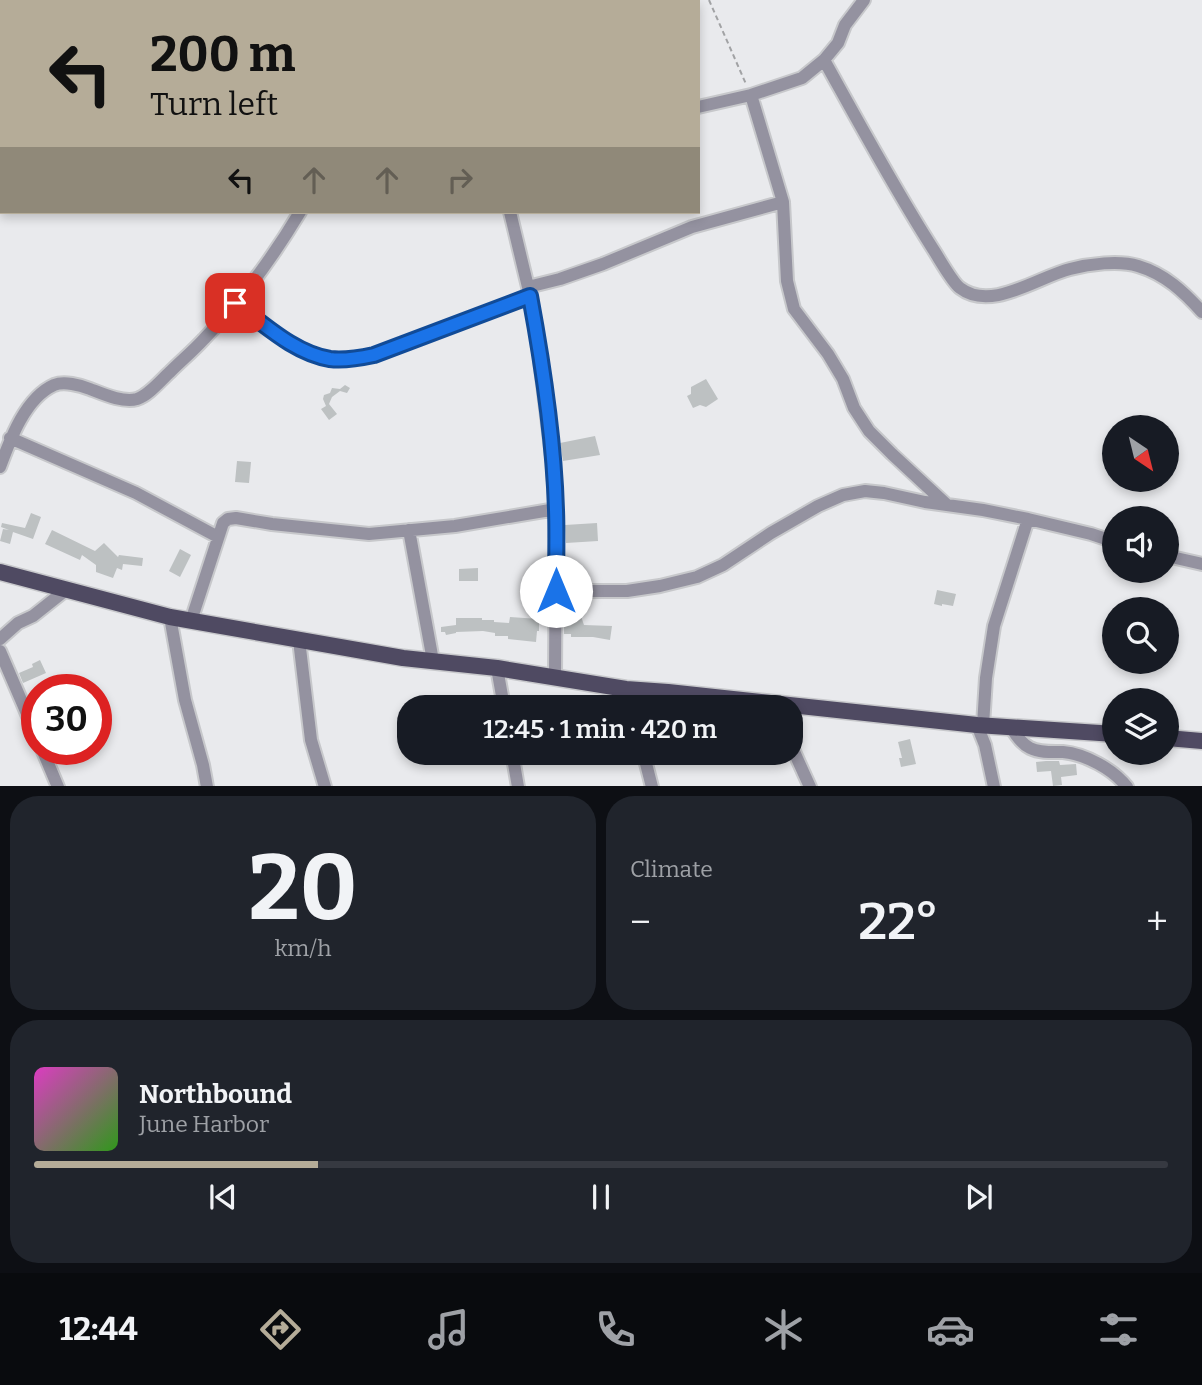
<!DOCTYPE html>
<html lang="en">
<head>
<meta charset="utf-8">
<style>
	body { margin:0; font-family:Bitter,serif; background:#20242c; color:#f1f3f6; height:100vh; display:flex; flex-direction:column; font-size:26px; white-space:nowrap }
	* { box-sizing:border-box; margin:0 }
	p { font-size:23px; color:#9ea1a6 }
	.icon { flex:none; width:38px; height:38px; fill:none; stroke:currentColor; stroke-width:2; stroke-linecap:round; stroke-linejoin:round }
	.map { position:relative; height:786px; overflow:hidden }
	.details { display:flex; flex-direction:column; gap:10px; padding:10px; background:#0d0f14; flex:1 }
	.details>* { flex:none }
	.hud { position:absolute; left:0px; top:0px; width:700px; height:214px; box-shadow:0 4px 10px #0003; background:#b5ac98; color:#111; overflow:hidden }
	.needle { width:46px; rotate:145deg }
	.tools { position:absolute; left:1102px; top:415px; display:grid; gap:14px }
	.tools a { display:grid; place-items:center; width:77px; height:77px; border-radius:50%; background:#171b24; box-shadow:0 4px 10px #0003; font-size:35px }
	.speed { position:absolute; left:21px; top:674px; display:flex; gap:14px; font-size:35px; font-weight:700; text-align:center }
	.speed>* { display:grid; place-content:center; width:91px; height:91px; border-radius:50%; background:#171b24; box-shadow:0 4px 10px #0003; line-height:1 }
	.speed .limit { border:10px solid #d22; background:#fff; color:#111 }
	.pin { position:absolute; display:grid; place-items:center; width:60px; height:60px; color:#fff; margin:-30px; border-radius:14px; box-shadow:0 4px 10px #0006 }
	.me { position:absolute; width:77px; margin:-38px; rotate:0deg; stroke-linejoin:round; filter:drop-shadow(0 0 5px #0008) }
	.turn { display:flex; align-items:center; gap:24px; height:147px; padding:0 35px; font-size:32px }
	.turn .icon { width:91px; height:91px; stroke-width:2.5 }
	.turn b { display:block; font-size:49px; line-height:60px }
	.lanes { display:flex; align-items:center; height:66px; padding:0 35px; background:#0003; justify-content:center; gap:35px; direction:ltr }
	.lanes .off { opacity:.35 }
	.big { font-size:52px; font-weight:600; line-height:1.1 }
	.details .widget { flex:1; display:flex; flex-direction:column; justify-content:center; gap:10px; min-width:0; padding:0 24px; border-radius:28px; background:#20242c }
	.details .dial { align-items:center; gap:0 }
	.dial b { font-size:91px; line-height:1 }
	.song { display:flex; align-items:center; gap:21px }
	.cover { width:84px; height:84px; border-radius:10px; background:linear-gradient(135deg,hsl(310 70% 55%),hsl(110 70% 35%)) }
	.played { height:7px; border-radius:4px; background:linear-gradient(90deg,#b5ac98 25%,#363941 25%) }
	.keys { display:flex; justify-content:space-around; direction:ltr }
	.heat { display:flex; justify-content:space-between; align-items:center; font-size:38px; direction:ltr }
	.details .tiles { flex:1; display:grid; gap:10px; grid-template-columns:1fr 1fr }
	.widget:last-child { grid-column:span 2 }
	.trip { position:absolute; left:397px; top:695px; width:406px; height:70px; border-radius:28px; background:#171b24; box-shadow:0 4px 10px #0003; font-weight:600; line-height:70px; text-align:center }
	.tabs { display:flex; height:112px; justify-content:space-around; align-items:center; background:#090b0e; color:#9ea1a6 }
	.tabs .icon { width:49px; height:49px }
	.tabs .selected { color:#b5ac98 }
	.tabs b { font-size:32px; color:#f1f3f6 }
	.map>svg:first-child { display:block }
	.building { fill:#bdc1c2 }
	.lines { fill:none; stroke-linecap:round; stroke-linejoin:round }
	.minor-casing { stroke:#c7c8cb; stroke-width:16 }
	.major-casing { stroke:#c7c8cb; stroke-width:19 }
	.path { stroke:#a1a2a4; stroke-width:2; stroke-dasharray:5 3.5; stroke-linecap:butt }
	.minor { stroke:#9492a0; stroke-width:12 }
	.major { stroke:#4f4a62; stroke-width:16 }
	.route-casing { stroke:#114b97; stroke-width:18 }
	.route { stroke:#1a73e8; stroke-width:12 }
</style>
</head>
<body>
<div class="map">
<svg width="1202" height="787" viewBox="0 0 1202 787">
	<rect width="100%" height="100%" fill="#e9eaed"/>
	<path class="building" d="M706,379L718,399L706,407L700,405L693,408L687,396L691,394V387Z
		M345,385L350,388L347,393L340,391L332,397L329,404L337,414L329,420L321,409L326,406L323,399L324,395L330,393L332,388L340,389Z
		M595,436L600,455L563,461L560,443Z
		M237,461L251,462L249,483L235,482Z
		M31,513L41,517L33,539L13,532L10,544L0,541L3,529L9,530L1,527L2,523L25,528Z
		M597,523L598,541L566,543L565,525Z
		M52,530L95,551L104,543L118,557L119,555L143,558L142,566L123,564L122,570L117,568L113,578L96,572V565L82,555L80,560L45,544Z
		M180,549L191,555L180,577L169,571Z
		M478,568V581H459V569Z
		M937,590L956,594L953,606L942,604V606L934,604Z
		M564,608H569L570,620L581,616L584,625L612,626L610,640L593,637H571V634H564Z
		M510,617L539,619V631H537L536,642L508,639V636H495V633L483,631L456,632V633L446,635L445,632H441V627L456,625V618H482V620H494V622L509,623Z
		M40,660L46,673L23,683L19,673L33,667L32,664Z
		M910,739L916,764L901,767L899,758H902L898,742Z
		M1046,761H1059L1060,765L1076,764L1077,775L1061,777L1062,785L1053,786L1051,771L1037,772L1036,762Z"/>
	<g class="lines">
		<defs>
			<path id="minor" d="M430,0L431,2
				M824,60C859,123 894,188 933,249C939,258 952,282 960,288C991,312 1038,277 1070,269C1089,264 1119,260 1138,266C1165,274 1184,292 1202,312
				M751,95L783,202L787,281L794,309L828,354L843,379L854,408L869,431L892,454L947,505L983,510L1028,519L1091,534L1115,542
				M698,107L751,95L802,78L824,60L838,43L845,25L864,0
				M510,212L528,287L537,336L552,456L556,509L555,677
				M528,287L560,279L603,264L692,227L783,202
				M235,303C264,324 294,353 330,359C344,361 360,358 374,355L530,296
				M10,438L136,493L218,537
				M0,467C10,440 25,398 54,385C64,381 80,385 90,389C103,394 123,403 137,399C149,395 160,381 170,372C181,361 193,351 204,339C241,301 273,257 300,212
				M409,530L433,661
				M1167,556L1202,564
				M556,591H627L660,586L697,577L723,565L771,533L818,506L843,495L865,491L884,493L925,502L947,505
				M170,617L185,700L203,765L207,787
				M191,621L223,523L228,519L236,518L272,524L369,534L455,526L556,509
				M0,639L18,623L33,616L67,589
				M299,640L311,740L325,787
				M0,651L37,737
				M497,668L504,707
				M626,689L631,707
				M977,725L985,745L994,787
				M983,725L986,678L994,626L1028,519
				M1011,727C1015,734 1022,744 1030,748C1040,753 1053,752 1063,752C1085,754 1113,769 1127,787
				M791,745L810,787
				M42,749L58,787
				M512,752L518,787
				M643,752L652,787"/>
			<path id="major" d="M0,572L170,617L403,658L497,668L626,689L668,692L977,725L1115,734
				M1167,738L1202,741"/>
		</defs>
		<use href="#minor" class="minor-casing"/>
		<use href="#major" class="major-casing"/>
		<path class="path" d="M709,0L746,84
			M118,2V0
			M0,201L2,200"/>
		<use href="#minor" class="minor"/>
		<use href="#major" class="major"/>
	</g>
	<g class="lines">
		<defs>
			<path id="route" d="M235,303C264,324 294,353 330,359C344,361 360,358 374,355L530,296C543,366 554,439 556,510C557,537 556,564 556,591"/>
		</defs>
		<use href="#route" class="route-casing"/>
		<use href="#route" class="route"/>
	</g>
</svg>
<div class="tools">
<a><svg class="needle" viewBox="-14 -14 28 28"><path d="M0-13l5 13h-10z" fill="#e53935"/><path d="M0 13l5-13h-10z" fill="#9ea1a6"/></svg></a>
<a><svg class="icon" aria-label="sound" viewBox="0 0 24 24"><path d="M4 9h4l5-4v14l-5-4H4zM17 9q2 3 0 6"/></svg></a>
<a><svg class="icon" aria-label="search" viewBox="0 0 24 24"><circle cx="10" cy="10" r="6"/><path d="M15 15l6 6"/></svg></a>
<a><svg class="icon" aria-label="layers" viewBox="0 0 24 24"><path d="M12 4l9 5-9 5-9-5zM3 14l9 5 9-5"/></svg></a>
</div>
<div class="speed"><div class="limit">30</div></div>
<div class="pin" style="left:235px;top:303px;background:#d93025"><svg class="icon" aria-label="arrive" viewBox="0 0 24 24"><path d="M6 21V4h12l-3 4 3 4H6"/></svg></div>
<svg class="me" style="left:556px;top:591px" viewBox="-20 -20 40 40"><circle r="19" fill="#fff"/><path d="M0-13L10 11 0 6-10 11z" fill="#1a73e8"/></svg>
<div class="trip">12:45 · 1 min · 420 m</div>
<div class="hud">
<div class="turn"><svg class="icon" aria-label="left" viewBox="0 0 24 24"><path d="M17 20v-9H6M10 6l-5 5 5 5"/></svg><div><b>200 m</b>Turn left</div></div>
<div class="lanes"><svg class="icon" aria-label="left" viewBox="0 0 24 24"><path d="M17 20v-9H6M10 6l-5 5 5 5"/></svg><svg class="icon off" aria-label="ahead" viewBox="0 0 24 24"><path d="M12 20V5M6 11l6-6 6 6"/></svg><svg class="icon off" aria-label="ahead" viewBox="0 0 24 24"><path d="M12 20V5M6 11l6-6 6 6"/></svg><svg class="icon off" aria-label="right" viewBox="0 0 24 24"><path d="M7 20v-9h11M14 6l5 5-5 5"/></svg></div>
</div>
</div>
<section class="details">
<div class="tiles">
<div class="widget dial"><b>20</b><p>km/h</p></div>
<div class="widget"><p>Climate</p>
<div class="heat"><a>−</a><b class="big">22°</b><a>+</a></div>
</div>
<div class="widget">
<div class="song"><i class="cover"></i><div><b>Northbound</b><p>June Harbor</p></div></div>
<div class="played"></div>
<div class="keys"><svg class="icon" aria-label="previous" viewBox="0 0 24 24"><path d="M18 5L8 12l10 7zM5 5v14"/></svg><svg class="icon" aria-label="pause" viewBox="0 0 24 24"><path d="M8 5v14M16 5v14"/></svg><svg class="icon" aria-label="next" viewBox="0 0 24 24"><path d="M6 5l10 7-10 7zM19 5v14"/></svg></div>
</div>
</div>
</section>
<nav class="tabs">
<b>12:44</b>
<svg class="icon selected" aria-label="directions" viewBox="0 0 24 24"><path d="M12 3l9 9-9 9-9-9zM9 14v-3h6M13 9l2 2-2 2"/></svg>
<svg class="icon" aria-label="music" viewBox="0 0 24 24"><path d="M9 18V5l10-2v13"/><circle cx="6" cy="18" r="3"/><circle cx="16" cy="16" r="3"/></svg>
<svg class="icon" aria-label="phone" viewBox="0 0 24 24"><path d="M5 4h4l2 5-3 2q2 4 5 5l2-3 5 2v4C11 20 4 13 5 4z"/></svg>
<svg class="icon" aria-label="climate" viewBox="0 0 24 24"><path d="M12 3v18M4 7l16 10M4 17L20 7"/></svg>
<svg class="icon" aria-label="car" viewBox="0 0 24 24"><path d="M5 17H2v-5l4-1 3-4h7l3 4 3 1v5h-3M9 17h6M6 11h13"/><circle cx="7" cy="17" r="2"/><circle cx="17" cy="17" r="2"/></svg>
<svg class="icon" aria-label="filters" viewBox="0 0 24 24"><path d="M4 7h16M4 17h16"/><circle cx="9" cy="7" r="2"/><circle cx="15" cy="17" r="2"/></svg>
</nav>
</body>
</html>
